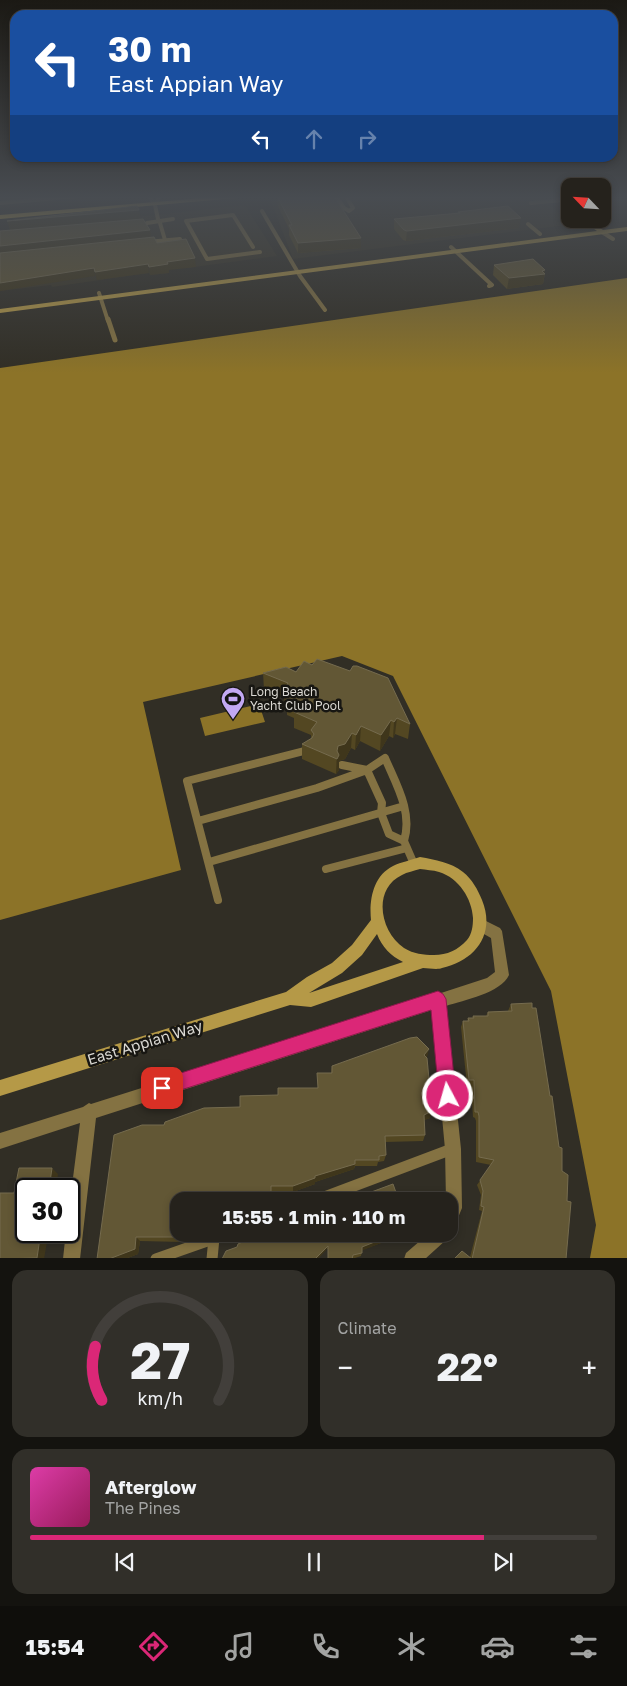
<!DOCTYPE html>
<html lang="en">
<head>
<meta charset="utf-8">
<style>
	body { margin:0; font-family:"Golos Text",sans-serif; background:#312f29; color:#f1f3f6; height:100vh; display:flex; flex-direction:column; font-size:19px; white-space:nowrap }
	* { box-sizing:border-box; margin:0 }
	p { font-size:16px; color:#a3a4a3 }
	.icon { flex:none; width:28px; height:28px; fill:none; stroke:currentColor; stroke-width:2; stroke-linecap:round; stroke-linejoin:round }
	.map { position:relative; height:1258px; overflow:hidden }
	.side { display:flex; flex-direction:column; gap:12px; padding:12px; background:#14130f; flex:1 }
	.side>* { flex:none }
	.banner { position:absolute; left:10px; top:10px; width:608px; height:152px; border-radius:15px; box-shadow:0 2px 8px #0003,0 0 0 1px #423f3b; background:#1a4fa0; color:#fff; overflow:hidden }
	.needle { width:32px; rotate:295deg }
	.tools { position:absolute; left:561px; top:178px; display:grid; gap:10px }
	.tools a { display:grid; place-items:center; width:50px; height:50px; border-radius:10px; background:#25221c; box-shadow:0 2px 8px #0003,0 0 0 1px #423f3b; font-size:25px }
	.speed { position:absolute; left:15px; top:1178px; display:flex; gap:10px; font-size:25px; font-weight:700; text-align:center }
	.speed>* { display:grid; place-content:center; width:65px; height:65px; border-radius:50%; background:#25221c; box-shadow:0 2px 8px #0003,0 0 0 1px #423f3b; line-height:1 }
	.speed .limit { border:2px solid #111; border-radius:8px; background:#fff; color:#111 }
	.pin { position:absolute; display:grid; place-items:center; width:42px; height:42px; color:#fff; margin:-21px; border-radius:10px; box-shadow:0 2px 8px #0006 }
	.me { position:absolute; width:55px; margin:-28px; rotate:354deg; stroke-linejoin:round; filter:drop-shadow(0 0 4px #0008) }
	.turn { display:flex; align-items:center; gap:18px; height:105px; padding:0 15px; font-size:22px }
	.turn .icon { width:65px; height:65px; stroke-width:2.5 }
	.turn b { display:block; font-size:35px; line-height:42px }
	.lanes { display:flex; align-items:center; height:48px; padding:0 15px; background:#0003; justify-content:center; gap:25px; direction:ltr }
	.lanes .off { opacity:.35 }
	.big { font-size:38px; font-weight:700; line-height:1.1 }
	.side .card { flex:1; display:flex; flex-direction:column; justify-content:center; gap:8px; min-width:0; padding:0 18px; border-radius:15px; background:#312f29 }
	.side .dial { align-items:center; gap:0 }
	.dial svg { height:130px; overflow:visible; fill:none; stroke:#423f3b; stroke-width:7; stroke-linecap:round; text-anchor:middle }
	.dial text { fill:#f1f3f6; stroke:none }
	.song { display:flex; align-items:center; gap:15px }
	.cover { width:60px; height:60px; border-radius:8px; background:linear-gradient(135deg,hsl(320 70% 55%),hsl(330 70% 35%)) }
	.played { height:5px; border-radius:2px; background:linear-gradient(90deg,#db2777 80%,#423f3b 80%) }
	.keys { display:flex; justify-content:space-around; direction:ltr }
	.heat { display:flex; justify-content:space-between; align-items:center; font-size:28px; direction:ltr }
	.side .tiles { flex:1; display:grid; gap:12px; grid-template-columns:1fr 1fr }
	.card:last-child { grid-column:span 2 }
	.trip { position:absolute; left:170px; top:1192px; width:288px; height:50px; border-radius:15px; background:#25221c; box-shadow:0 2px 8px #0003,0 0 0 1px #423f3b; font-weight:700; line-height:50px; text-align:center }
	.tab-bar { display:flex; height:80px; justify-content:space-around; align-items:center; background:#0f0e0b; color:#a3a4a3 }
	.tab-bar .icon { width:35px; height:35px }
	.tab-bar .selected { color:#db2777 }
	.tab-bar b { font-size:22px; color:#f1f3f6 }
	.map>svg:first-child { display:block }
	.built { fill:#3a3526 }
	.water { fill:#8c7328 }
	.lines { fill:none; stroke-linecap:round; stroke-linejoin:round }
	.service-far3 { stroke:#847242; stroke-width:4 }
	.service-far2 { stroke:#847242; stroke-width:5 }
	.service-far1 { stroke:#847242; stroke-width:8 }
	.service { stroke:#847242; stroke-width:11 }
	.minor { fill:#847242; fill-rule:evenodd }
	.secondary { fill:#b59947; fill-rule:evenodd }
	.trunk { fill:#ecc346; fill-rule:evenodd }
	.service-bridge { stroke:#847242; stroke-width:4 }
	.wall { fill:#534722 }
	.shaded-wall { fill:#3f361b }
	.building { fill:#625735; stroke:#756b4e }
	.route { fill:#db2777; stroke:#8e194d }
	.labels { text-anchor:middle; stroke-width:5; stroke-linejoin:round; paint-order:stroke }
	.poi-label { font-size:12px; fill:#dbd9d3; stroke:#171612; text-anchor:start }
	.near-street-label { font-size:15px; fill:#dbd9d3; stroke:#171612 }
</style>
</head>
<body>
<div class="map">
<svg width="627" height="1259" viewBox="0 0 627 1259">
	<rect width="100%" height="100%" fill="#312e25"/>
	<path class="built" d="M0,196H145L0,208Z
		M340,196H540L570,223L567,225L293,259L271,201Z
		M245,205L277,256L187,268L185,264L168,270L169,273L150,275L149,273L52,287L51,285L0,291V232Z"/>
	<path class="water" d="M627,278V1258H590L596,1225L551,991L393,676L342,656L143,702L181,870L0,920V368Z
		M259,704L265,722L205,736L200,718Z"/>
	<g class="lines">
		<path class="service-far3" d="M149,196L155,205L158,219
			M336,196L344,208L349,211L353,208L346,196
			M0,203L79,196
			M531,203L562,200
			M155,205L160,196
			M262,211L300,276L325,310
			M160,223L165,240
			M528,224L540,234
			M602,232L613,239
			M147,242L180,239
			M253,247L233,215L186,221L207,259L260,252
			M451,247L492,285L489,286
			M99,293L108,321"/>
		<path class="service-far2" d="M108,319L115,340"/>
		<path class="service-far1" d="M342,765L367,770
			M367,770L382,803L381,813L389,834L404,841L414,864
			M198,821L317,788L367,770L385,758C396,784 413,812 404,841
			M209,862L404,806
			M326,869L407,848
			M218,900L187,781L308,750"/>
		<path class="service" d="M314,1201L452,1149
			M156,1259L227,1234
			M212,1259L214,1238"/>
		<path class="minor" d="M480,918L500,928L502,931L509,975C501,993 464,1000 446,1006L461,1149L462,1208L455,1225L449,1227V1201H446L445,1149L432,1010L96,1118L80,1259H63L66,1231H69V1209L80,1123L0,1149V1133L83,1107L89,1103L91,1104L432,996L438,992L441,993L487,978L495,972L491,938L475,929L473,924L475,919Z
			M428,1234H448L446,1240L425,1259H404L406,1253Z"/>
		<path class="secondary" d="M556,196H561L570,205V210Z
			M580,219H586L603,230L627,227V231L0,313V309L597,231Z
			M420,857C436,860 450,862 463,872C472,879 478,890 482,900C496,934 475,961 442,968C437,970 429,968 423,968L311,1007L290,1005L0,1096V1080L286,992L307,977L332,963L352,945L371,920C369,900 373,876 393,866C401,862 412,860 420,857ZM420,869C426,870 433,870 439,872C459,878 472,899 473,918C473,926 472,934 467,940C458,950 447,955 434,955C423,955 414,954 404,948C380,932 372,889 402,875C407,872 414,871 420,869ZM377,934C382,947 391,956 403,962L309,993L342,973L362,955Z"/>
		<path class="trunk" d="M226,196H259L0,219V215Z"/>
		<path class="service-bridge" d="M147,223L173,219"/>
	</g>
	<path class="wall" d="M277,196L361,238V248L298,253L289,235V229L278,206Z
		M502,196H533V199L507,202Z
		M458,212L519,228L406,241L403,240L394,229V219L458,213Z
		M494,265L545,273L543,284L507,289L493,275Z
		M286,667L410,724L408,739L395,734L393,738L389,736L380,751L360,741L355,750L351,748L345,759L339,761V770L336,774L302,759V744L311,739V735L294,728V718L287,715V706H285L284,697L264,689L263,673Z
		M511,1004L550,1096L567,1201L566,1259H454L470,1257L482,1211L479,1210L481,1195L477,1185L491,1165L476,1162V1121L475,1118L473,1117L471,1085L467,1086L461,1027L463,1021H467L468,1018H472L473,1016H486L488,1012L508,1011Z
		M426,1057L430,1118L424,1120L425,1135L423,1141L385,1142L386,1155L384,1161L378,1162L377,1166H355L354,1169L315,1182V1184L293,1192L272,1191V1198L260,1199V1201H179L183,1242L140,1241L138,1254L125,1259H97L164,1125L240,1107L278,1095L317,1088L331,1073L332,1066L427,1057Z
		M267,1234H385L383,1235L381,1243L362,1250L361,1256L352,1259L327,1249L237,1247L252,1241Z"/>
	<path class="shaded-wall" d="M0,196H25V197L0,199Z
		M508,196H533V199L507,202Z
		M139,210L141,220L10,230L7,221Z
		M521,218L519,228L406,241L407,231Z
		M150,230L151,238L0,254V246Z
		M361,238V248L298,253V243Z
		M195,258L196,267L169,270V273L150,275L149,267L167,262Z
		M148,264L149,273L97,280L95,272Z
		M94,268L95,276L0,291V283Z
		M545,270L543,284L507,289L509,278Z
		M397,718L395,734L393,738L394,722Z
		M391,720L389,736L380,751L381,735Z
		M361,726L360,741L355,750L356,735Z
		M352,733L351,748L345,759L339,761V770L336,774L337,751L338,746Z
		M429,1049L427,1057L422,1062L424,1055Z
		M432,1111L430,1118L422,1121L424,1115Z
		M355,1164L354,1169L315,1182V1184L293,1192V1186L315,1176Z
		M52,1168L58,1174L56,1189H49Z
		M41,1231H49L44,1259H38L37,1258Z
		M180,1234H184L183,1242L180,1237Z
		M136,1237L140,1241L138,1254L125,1259H109Z
		M382,1239L381,1243L361,1251L362,1247Z
		M328,1246L327,1249L318,1259H315Z"/>
	<path class="building" d="M277,196H334L361,238L298,243L289,225H292Z
		M137,206L139,210L7,221Z
		M508,206L521,218L407,231L404,230L394,219L460,213L458,212Z
		M143,219L150,230L0,246V231Z
		M154,237L157,243L186,239L195,258L167,262L168,264L149,267L148,264L95,272L94,268L0,283V253Z
		M533,259L545,270L542,271L545,274L509,278L494,265Z
		M317,659L350,671L353,666H357L388,678L410,724L397,718L394,722L391,720L381,735L361,726L356,735L352,733L345,744L338,746L337,751L339,755L337,759L302,744L312,738L314,734L311,730L317,722L294,712L310,708L286,700L291,693L284,690L288,683L263,673L286,667L296,672L304,661L312,665Z
		M532,1003V1008H536L550,1096H552L559,1147L562,1148V1171L568,1175L567,1201L571,1202L566,1259H472L484,1207L481,1206L483,1191L480,1180L494,1160L479,1157V1116L478,1112H475L474,1080H469L463,1021H469L468,1018H474L473,1016H488V1012L512,1011L511,1004Z
		M417,1037L429,1049L424,1055L427,1058L432,1111L424,1115L425,1135L385,1136L386,1155L379,1156V1160H355V1164L315,1176V1178L293,1186H271V1193L259,1194V1201L220,1199V1201H179V1234H180V1237H136L135,1249L109,1259H97L114,1135L142,1125H164L165,1122L204,1108L240,1107V1096L278,1095V1088H318L317,1073H332V1066L410,1038Z
		M19,1168H52L49,1189H26V1231H41L37,1258L0,1259V1193H14Z
		M393,1184L399,1201H347Z
		M267,1234H383L382,1239L362,1247V1253L353,1255L352,1259H328V1246L315,1259H222L226,1251L237,1247L238,1244L249,1239L252,1241Z
		M462,1251L472,1259H454Z"/>
	<linearGradient id="sky" x2="0" y2="1"><stop stop-color="#1b1914"/><stop offset="0.53" stop-color="#484c51"/><stop offset="1" stop-color="#484c51" stop-opacity="0"/></linearGradient>
	<rect width="627" height="373" fill="url(#sky)"/>
	<path class="route" d="M438,991L443,994L446,999L456,1096L454,1102L448,1105L441,1102L439,1096L431,1010L162,1096L156,1094L154,1088L156,1082L162,1079Z"/>
	<defs>
		<symbol id="stadium-pin" viewBox="-11 -11 22 30"><path d="M0 17L-7.5 6A9.5 9.5 0 1 1 7.5 6Z" fill="#c2a8f3" stroke="#171612"/><path d="M0-5a6.5 5 0 1 0 0 10a6.5 5 0 1 0 0-10ZM-3.5-1.8h7v3.6h-7Z" fill="#111"/></symbol>
	</defs>
	<g fill-rule="evenodd">
		<use href="#stadium-pin" x="219" y="685" width="28" height="38"/>
	</g>
	<g class="labels">
		<g class="poi-label">
			<text x="250" y="696">Long Beach<tspan x="250" dy="14">Yacht Club Pool</tspan></text>
		</g>
		<g class="near-street-label">
			<text transform="translate(145 1043) rotate(-17)" y="5">East Appian Way</text>
		</g>
	</g>
</svg>
<div class="tools">
<a><svg class="needle" viewBox="-14 -14 28 28"><path d="M0-13l5 13h-10z" fill="#e53935"/><path d="M0 13l5-13h-10z" fill="#a3a4a3"/></svg></a>
</div>
<div class="speed"><div class="limit">30</div></div>
<div class="pin" style="left:162px;top:1088px;background:#d93025"><svg class="icon" aria-label="arrive" viewBox="0 0 24 24"><path d="M6 21V4h12l-3 4 3 4H6"/></svg></div>
<svg class="me" style="left:448px;top:1096px" viewBox="-20 -20 40 40"><circle r="17" fill="#db2777" stroke="#fff" stroke-width="3"/><path d="M0-11L8 9 0 5-8 9z" fill="#fff"/></svg>
<div class="trip">15:55 · 1 min · 110 m</div>
<div class="banner">
<div class="turn"><svg class="icon" aria-label="left" viewBox="0 0 24 24"><path d="M17 20v-9H6M10 6l-5 5 5 5"/></svg><div><b>30 m</b>East Appian Way</div></div>
<div class="lanes"><svg class="icon" aria-label="left" viewBox="0 0 24 24"><path d="M17 20v-9H6M10 6l-5 5 5 5"/></svg><svg class="icon off" aria-label="ahead" viewBox="0 0 24 24"><path d="M12 20V5M6 11l6-6 6 6"/></svg><svg class="icon off" aria-label="right" viewBox="0 0 24 24"><path d="M7 20v-9h11M14 6l5 5-5 5"/></svg></div>
</div>
</div>
<section class="side">
<div class="tiles">
<div class="card dial"><svg viewBox="0 0 100 80">
<path d="M14 69A42 42 0 1 1 86 69"/>
<path d="M14 69A42 42 0 0 1 10 36" stroke="#db2777"/>
<text x="50" y="56" font-size="32" font-weight="700">27</text>
<text x="50" y="72" font-size="11">km/h</text>
</svg></div>
<div class="card"><p>Climate</p>
<div class="heat"><a>−</a><b class="big">22°</b><a>+</a></div>
</div>
<div class="card">
<div class="song"><i class="cover"></i><div><b>Afterglow</b><p>The Pines</p></div></div>
<div class="played"></div>
<div class="keys"><svg class="icon" aria-label="previous" viewBox="0 0 24 24"><path d="M18 5L8 12l10 7zM5 5v14"/></svg><svg class="icon" aria-label="pause" viewBox="0 0 24 24"><path d="M8 5v14M16 5v14"/></svg><svg class="icon" aria-label="next" viewBox="0 0 24 24"><path d="M6 5l10 7-10 7zM19 5v14"/></svg></div>
</div>
</div>
</section>
<nav class="tab-bar">
<b>15:54</b>
<svg class="icon selected" aria-label="directions" viewBox="0 0 24 24"><path d="M12 3l9 9-9 9-9-9zM9 14v-3h6M13 9l2 2-2 2"/></svg>
<svg class="icon" aria-label="music" viewBox="0 0 24 24"><path d="M9 18V5l10-2v13"/><circle cx="6" cy="18" r="3"/><circle cx="16" cy="16" r="3"/></svg>
<svg class="icon" aria-label="phone" viewBox="0 0 24 24"><path d="M5 4h4l2 5-3 2q2 4 5 5l2-3 5 2v4C11 20 4 13 5 4z"/></svg>
<svg class="icon" aria-label="climate" viewBox="0 0 24 24"><path d="M12 3v18M4 7l16 10M4 17L20 7"/></svg>
<svg class="icon" aria-label="car" viewBox="0 0 24 24"><path d="M5 17H2v-5l4-1 3-4h7l3 4 3 1v5h-3M9 17h6M6 11h13"/><circle cx="7" cy="17" r="2"/><circle cx="17" cy="17" r="2"/></svg>
<svg class="icon" aria-label="filters" viewBox="0 0 24 24"><path d="M4 7h16M4 17h16"/><circle cx="9" cy="7" r="2"/><circle cx="15" cy="17" r="2"/></svg>
</nav>
</body>
</html>
